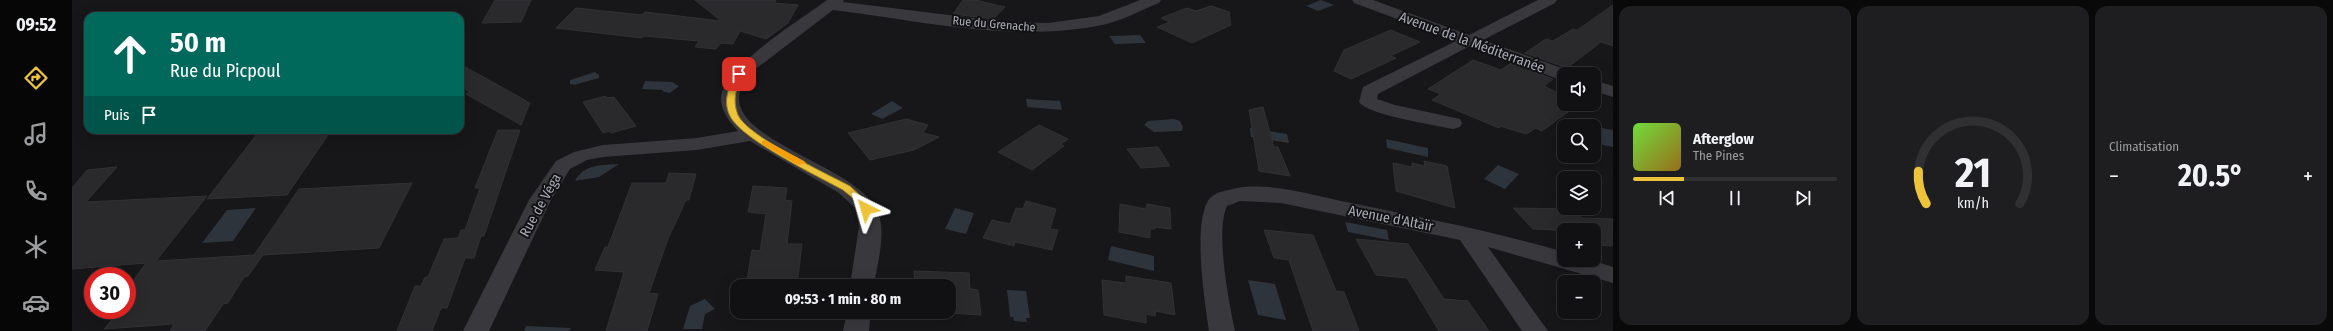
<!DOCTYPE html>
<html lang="fr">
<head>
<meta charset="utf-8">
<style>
	body { margin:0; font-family:"Fira Sans Condensed",sans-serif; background:#1e1e20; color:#f1f3f6; height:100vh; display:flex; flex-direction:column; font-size:15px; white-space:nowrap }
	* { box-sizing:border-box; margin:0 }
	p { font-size:13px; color:#9c9d9f }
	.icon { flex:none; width:22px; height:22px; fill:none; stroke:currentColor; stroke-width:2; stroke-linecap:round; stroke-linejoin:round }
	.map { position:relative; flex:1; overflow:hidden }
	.panel { display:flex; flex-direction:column; gap:6px; padding:6px; background:#09090a; width:720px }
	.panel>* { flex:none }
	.top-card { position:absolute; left:12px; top:12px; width:380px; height:122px; border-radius:12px; box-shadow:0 4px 16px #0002,0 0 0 1px #303032; background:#00695c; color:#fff; overflow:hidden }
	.tools { position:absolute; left:1485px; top:67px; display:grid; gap:8px }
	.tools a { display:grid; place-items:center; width:44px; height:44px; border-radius:8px; background:#111012; box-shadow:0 4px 16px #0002,0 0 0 1px #303032; font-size:20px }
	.speed { position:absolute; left:12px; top:267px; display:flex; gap:8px; font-size:20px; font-weight:700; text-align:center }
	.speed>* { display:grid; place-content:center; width:52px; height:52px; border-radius:50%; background:#111012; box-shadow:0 4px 16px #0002,0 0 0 1px #303032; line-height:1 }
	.speed .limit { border:6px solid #d22; background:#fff; color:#111 }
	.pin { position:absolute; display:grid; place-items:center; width:34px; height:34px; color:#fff; margin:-17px; border-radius:8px; box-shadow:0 2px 6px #0006 }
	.me { position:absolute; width:44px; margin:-22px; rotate:320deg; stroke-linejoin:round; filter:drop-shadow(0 0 3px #0008) }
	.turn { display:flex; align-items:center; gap:14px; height:84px; padding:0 20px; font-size:18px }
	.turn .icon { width:52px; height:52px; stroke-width:2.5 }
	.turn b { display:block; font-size:28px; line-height:34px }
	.then { display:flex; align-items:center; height:38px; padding:0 20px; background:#0003; gap:8px; font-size:15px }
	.big { font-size:30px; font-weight:700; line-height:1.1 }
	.panel .widget { flex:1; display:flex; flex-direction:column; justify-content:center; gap:6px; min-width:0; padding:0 14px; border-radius:12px; background:#1e1e20 }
	.panel .dial { align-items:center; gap:0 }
	.dial svg { height:104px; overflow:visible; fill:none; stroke:#303032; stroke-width:7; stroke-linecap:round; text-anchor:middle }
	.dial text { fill:#f1f3f6; stroke:none }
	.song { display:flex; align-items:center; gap:12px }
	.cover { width:48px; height:48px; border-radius:6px; background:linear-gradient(135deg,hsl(100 70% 55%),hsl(40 70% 35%)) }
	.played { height:4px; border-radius:2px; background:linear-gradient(90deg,#edc33a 25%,#303032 25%) }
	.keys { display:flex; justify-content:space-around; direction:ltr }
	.heat { display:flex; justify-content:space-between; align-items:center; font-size:22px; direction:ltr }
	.panel .tiles { flex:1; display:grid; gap:6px; grid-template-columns:repeat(3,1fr) }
	.trip { position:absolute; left:658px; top:279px; width:226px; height:40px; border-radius:12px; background:#111012; box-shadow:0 4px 16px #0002,0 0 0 1px #303032; font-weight:700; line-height:40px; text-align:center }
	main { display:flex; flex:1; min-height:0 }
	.dock { display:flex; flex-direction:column; width:72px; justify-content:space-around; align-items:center; background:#070607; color:#9c9d9f }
	.dock .icon { width:28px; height:28px }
	.dock .selected { color:#edc33a }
	.dock b { font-size:18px; color:#f1f3f6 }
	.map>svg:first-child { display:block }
	.water { fill:#2d343c }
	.building { fill:#2a292c; stroke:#313134 }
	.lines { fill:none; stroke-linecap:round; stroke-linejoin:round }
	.street { fill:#38383d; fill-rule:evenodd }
	.route { fill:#edc33a; stroke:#9a7f26 }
	.slow { fill:#f59e0b }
	.labels { text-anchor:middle; stroke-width:4; stroke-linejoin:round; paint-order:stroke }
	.far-street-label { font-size:12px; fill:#a9acb8; stroke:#121113 }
	.street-label { font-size:14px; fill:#a9acb8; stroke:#121113 }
</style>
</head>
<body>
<main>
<nav class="dock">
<b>09:52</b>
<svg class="icon selected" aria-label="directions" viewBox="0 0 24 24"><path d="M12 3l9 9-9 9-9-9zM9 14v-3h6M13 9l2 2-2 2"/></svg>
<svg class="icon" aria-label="music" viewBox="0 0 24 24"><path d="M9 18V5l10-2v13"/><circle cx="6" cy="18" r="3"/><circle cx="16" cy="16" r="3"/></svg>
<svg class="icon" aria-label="phone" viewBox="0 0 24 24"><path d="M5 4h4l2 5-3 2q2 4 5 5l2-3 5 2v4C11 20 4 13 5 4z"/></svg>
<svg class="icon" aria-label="climate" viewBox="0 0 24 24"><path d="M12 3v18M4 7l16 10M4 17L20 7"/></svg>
<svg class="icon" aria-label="car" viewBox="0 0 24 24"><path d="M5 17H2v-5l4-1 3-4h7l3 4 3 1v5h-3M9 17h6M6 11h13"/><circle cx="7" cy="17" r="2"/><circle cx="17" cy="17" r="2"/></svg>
</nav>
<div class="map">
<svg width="1541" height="331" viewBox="0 0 1541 331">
	<rect width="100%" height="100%" fill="#171618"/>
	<path class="water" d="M1249,0L1262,5L1246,11L1234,6Z
		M1068,35L1074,43L1043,44L1037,36Z
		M523,72L527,75V78L502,85L498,84V80Z
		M573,81L600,82L607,86L598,93L592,92L590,90L570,89Z
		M954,99L988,101L990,110L955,107Z
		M820,101L831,108L810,119L799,114Z
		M1102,119L1108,121L1111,127L1110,131L1082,132L1072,125L1076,121Z
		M1178,128L1215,134L1217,143L1179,137Z
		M1529,128L1541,130V147L1531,145L1522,140V130Z
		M1314,139L1356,148V157L1315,148Z
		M547,164L527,177L503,181C512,164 529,165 547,164Z
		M1426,165L1447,174L1433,189L1412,179Z
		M184,208L161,241L130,243L155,210Z
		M883,208L902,213L894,234L873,229Z
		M1273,222L1315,230L1317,240L1276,232Z
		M1039,246L1082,256V271L1036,260Z
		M1176,280L1203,284L1214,320L1186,315Z
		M935,290L954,291L958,318H954L955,322L942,321L941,317H938Z
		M633,299L643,309L633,314L630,329H611L618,306Z
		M454,326L499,328L497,331H452Z"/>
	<path class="building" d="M423,0H459L449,22L410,23Z
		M623,0H704L702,3L726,5L716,23L694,39L668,31L661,44L649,43L644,49L623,47L627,41L572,36L570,38L484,28L504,8L570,15L573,12L649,21Z
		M891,0H903L933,7L921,19L881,14Z
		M1541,5V46L1529,42L1495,68L1453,53L1474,39L1481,41L1501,29L1505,30Z
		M1139,6L1157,12L1159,25L1120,43L1085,27L1098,22L1089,18L1115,8L1124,11Z
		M1319,30L1348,42L1318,56L1324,58L1279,79L1262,71L1272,50Z
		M1401,60L1429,70L1439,63L1481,79L1472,86L1492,96V104H1507L1470,131L1464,128L1454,134L1428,126L1427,128L1360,100L1369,94L1356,89Z
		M388,64L458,103L449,125L394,94L398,92L388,86Z
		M534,96L535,98L542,97L564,126L539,133L538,131L531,133L511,102Z
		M1191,107L1202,147H1206L1218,176L1187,171L1177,110Z
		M834,119L856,125L851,133L867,137L842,150L798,160L776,133Z
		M967,125L996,139L989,144L992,146L960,170L926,152Z
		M188,130H250L248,133L258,132L215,195L135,199Z
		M426,130H448L412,236H409L402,258H393L375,308H369L360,331H325L343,286H349L353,277H356L372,239L386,238L389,230H393L408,188H403Z
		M1086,147L1098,166L1069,168L1055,149Z
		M1352,161L1375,166L1383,208L1324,191L1321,163L1340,167V163L1353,166Z
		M45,167L14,202L135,196L84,261L182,255L227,189L340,183L307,248L191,255L176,276L172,277L156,303L151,304L133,331H98L102,324L32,329L47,311L44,310H55V296L64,284L58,285L74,263L0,269V188L15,170Z
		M597,173L624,174L617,200H614L596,239L577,293L586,294L575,331H534L552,272L523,270L533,247H536L560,183H594Z
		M681,186L715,188L713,200L720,201L715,244H730L725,286H674L680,250L688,251L694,214L676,212Z
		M954,201L984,209L978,229L986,230L980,250L943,242L942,246L911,238L920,220L938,224L944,208L951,209Z
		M1048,204L1074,209L1075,204L1098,208L1099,229L1083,227V229H1078V238L1047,232Z
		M1441,208L1501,209L1510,218L1541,219V246L1522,245V230H1492V239L1483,230L1461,229Z
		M1192,230L1241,235L1264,291L1272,292L1287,331H1241L1217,260L1202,258Z
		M1284,239L1336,244L1372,299L1396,301L1417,331H1367L1335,278L1304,275Z
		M842,271L897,273L898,289L906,290L909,315L860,312H877V286H843Z
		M1054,276L1099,283L1103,315L1084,311L1083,316L1074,314V323L1032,315L1030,280L1054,283Z"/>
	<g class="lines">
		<path class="street" d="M755,0H772L771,2L934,22L976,23L1027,16L1068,0H1089L1087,3C1069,10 1050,21 1030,25C942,43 850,21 761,10L681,71C675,78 668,87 667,97C664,141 782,167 804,208C816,230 805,263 802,286H778L787,226L783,208L767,193L678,141L625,150L531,157L515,160L498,169L479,200L417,331H391L457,200L484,161L502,152L531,145L625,138L666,131C658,123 648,110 649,97C652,66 730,19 755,0Z
			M1280,0H1301L1397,35L1466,0H1485L1483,3L1411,40L1498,71L1500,74H1492V80L1486,79L1398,46L1306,94L1305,99L1323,105L1388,119L1390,123L1388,127L1381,129C1363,125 1296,115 1287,102L1291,87L1384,41L1282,3Z
			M1522,80L1541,86V97L1522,91Z
			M1165,188C1203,182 1243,196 1279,203C1351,218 1421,231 1492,252V260H1519L1541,267V283L1416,247L1476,331H1450L1388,240L1209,203L1168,201L1155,206C1143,232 1157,302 1163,331H1137C1133,303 1119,217 1139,197C1146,191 1157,190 1165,188Z
			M775,312H799L797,331H771Z"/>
	</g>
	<path class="route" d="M665,73L671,74C664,89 660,99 666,115C675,136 755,174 778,186L789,196L799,209L798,211H791L783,200L771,190C745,176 673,141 659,118C650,103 656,86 665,73Z"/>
	<path class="slow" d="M693,140L732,161L734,163L726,165L690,144V141Z"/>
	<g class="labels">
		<g class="far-street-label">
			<text transform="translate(922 24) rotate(5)" y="4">Rue du Grenache</text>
		</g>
		<g class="street-label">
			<text transform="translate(1400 42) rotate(20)" y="5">Avenue de la Méditerranée</text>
			<text transform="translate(468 205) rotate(-61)" y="5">Rue de Véga</text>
			<text transform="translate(1319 218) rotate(11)" y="5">Avenue d'Altaïr</text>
		</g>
	</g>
</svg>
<div class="tools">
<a><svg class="icon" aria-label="sound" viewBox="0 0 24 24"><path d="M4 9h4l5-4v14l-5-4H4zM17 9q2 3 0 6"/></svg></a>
<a><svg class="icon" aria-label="search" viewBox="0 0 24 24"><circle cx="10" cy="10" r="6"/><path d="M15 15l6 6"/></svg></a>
<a><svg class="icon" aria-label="layers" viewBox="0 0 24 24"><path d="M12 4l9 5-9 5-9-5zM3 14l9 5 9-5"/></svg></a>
<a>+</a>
<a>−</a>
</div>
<div class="speed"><div class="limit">30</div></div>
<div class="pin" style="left:667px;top:74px;background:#d93025"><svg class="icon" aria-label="arrive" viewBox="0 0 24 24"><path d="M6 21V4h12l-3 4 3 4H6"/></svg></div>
<svg class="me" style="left:794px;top:209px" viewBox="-20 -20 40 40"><path d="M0-17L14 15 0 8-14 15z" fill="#edc33a" stroke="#fff" stroke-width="4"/></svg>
<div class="trip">09:53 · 1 min · 80 m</div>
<div class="top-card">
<div class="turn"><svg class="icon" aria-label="ahead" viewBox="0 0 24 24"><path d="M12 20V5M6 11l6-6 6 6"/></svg><div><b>50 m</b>Rue du Picpoul</div></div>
<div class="then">Puis<svg class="icon" aria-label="arrive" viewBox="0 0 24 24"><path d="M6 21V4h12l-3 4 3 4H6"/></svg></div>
</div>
</div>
<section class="panel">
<div class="tiles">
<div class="widget">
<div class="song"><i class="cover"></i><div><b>Afterglow</b><p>The Pines</p></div></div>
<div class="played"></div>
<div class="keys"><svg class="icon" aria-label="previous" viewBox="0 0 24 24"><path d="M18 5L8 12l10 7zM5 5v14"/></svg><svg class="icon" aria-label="pause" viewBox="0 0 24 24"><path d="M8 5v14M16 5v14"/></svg><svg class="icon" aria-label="next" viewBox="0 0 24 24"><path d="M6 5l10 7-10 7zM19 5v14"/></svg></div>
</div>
<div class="widget dial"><svg viewBox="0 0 100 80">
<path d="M14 69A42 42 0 1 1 86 69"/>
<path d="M14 69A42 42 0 0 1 8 44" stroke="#edc33a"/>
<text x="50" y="56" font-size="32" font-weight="700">21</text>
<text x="50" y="72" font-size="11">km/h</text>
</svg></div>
<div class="widget"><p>Climatisation</p>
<div class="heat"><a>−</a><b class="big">20.5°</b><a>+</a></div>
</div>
</div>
</section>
</main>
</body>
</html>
